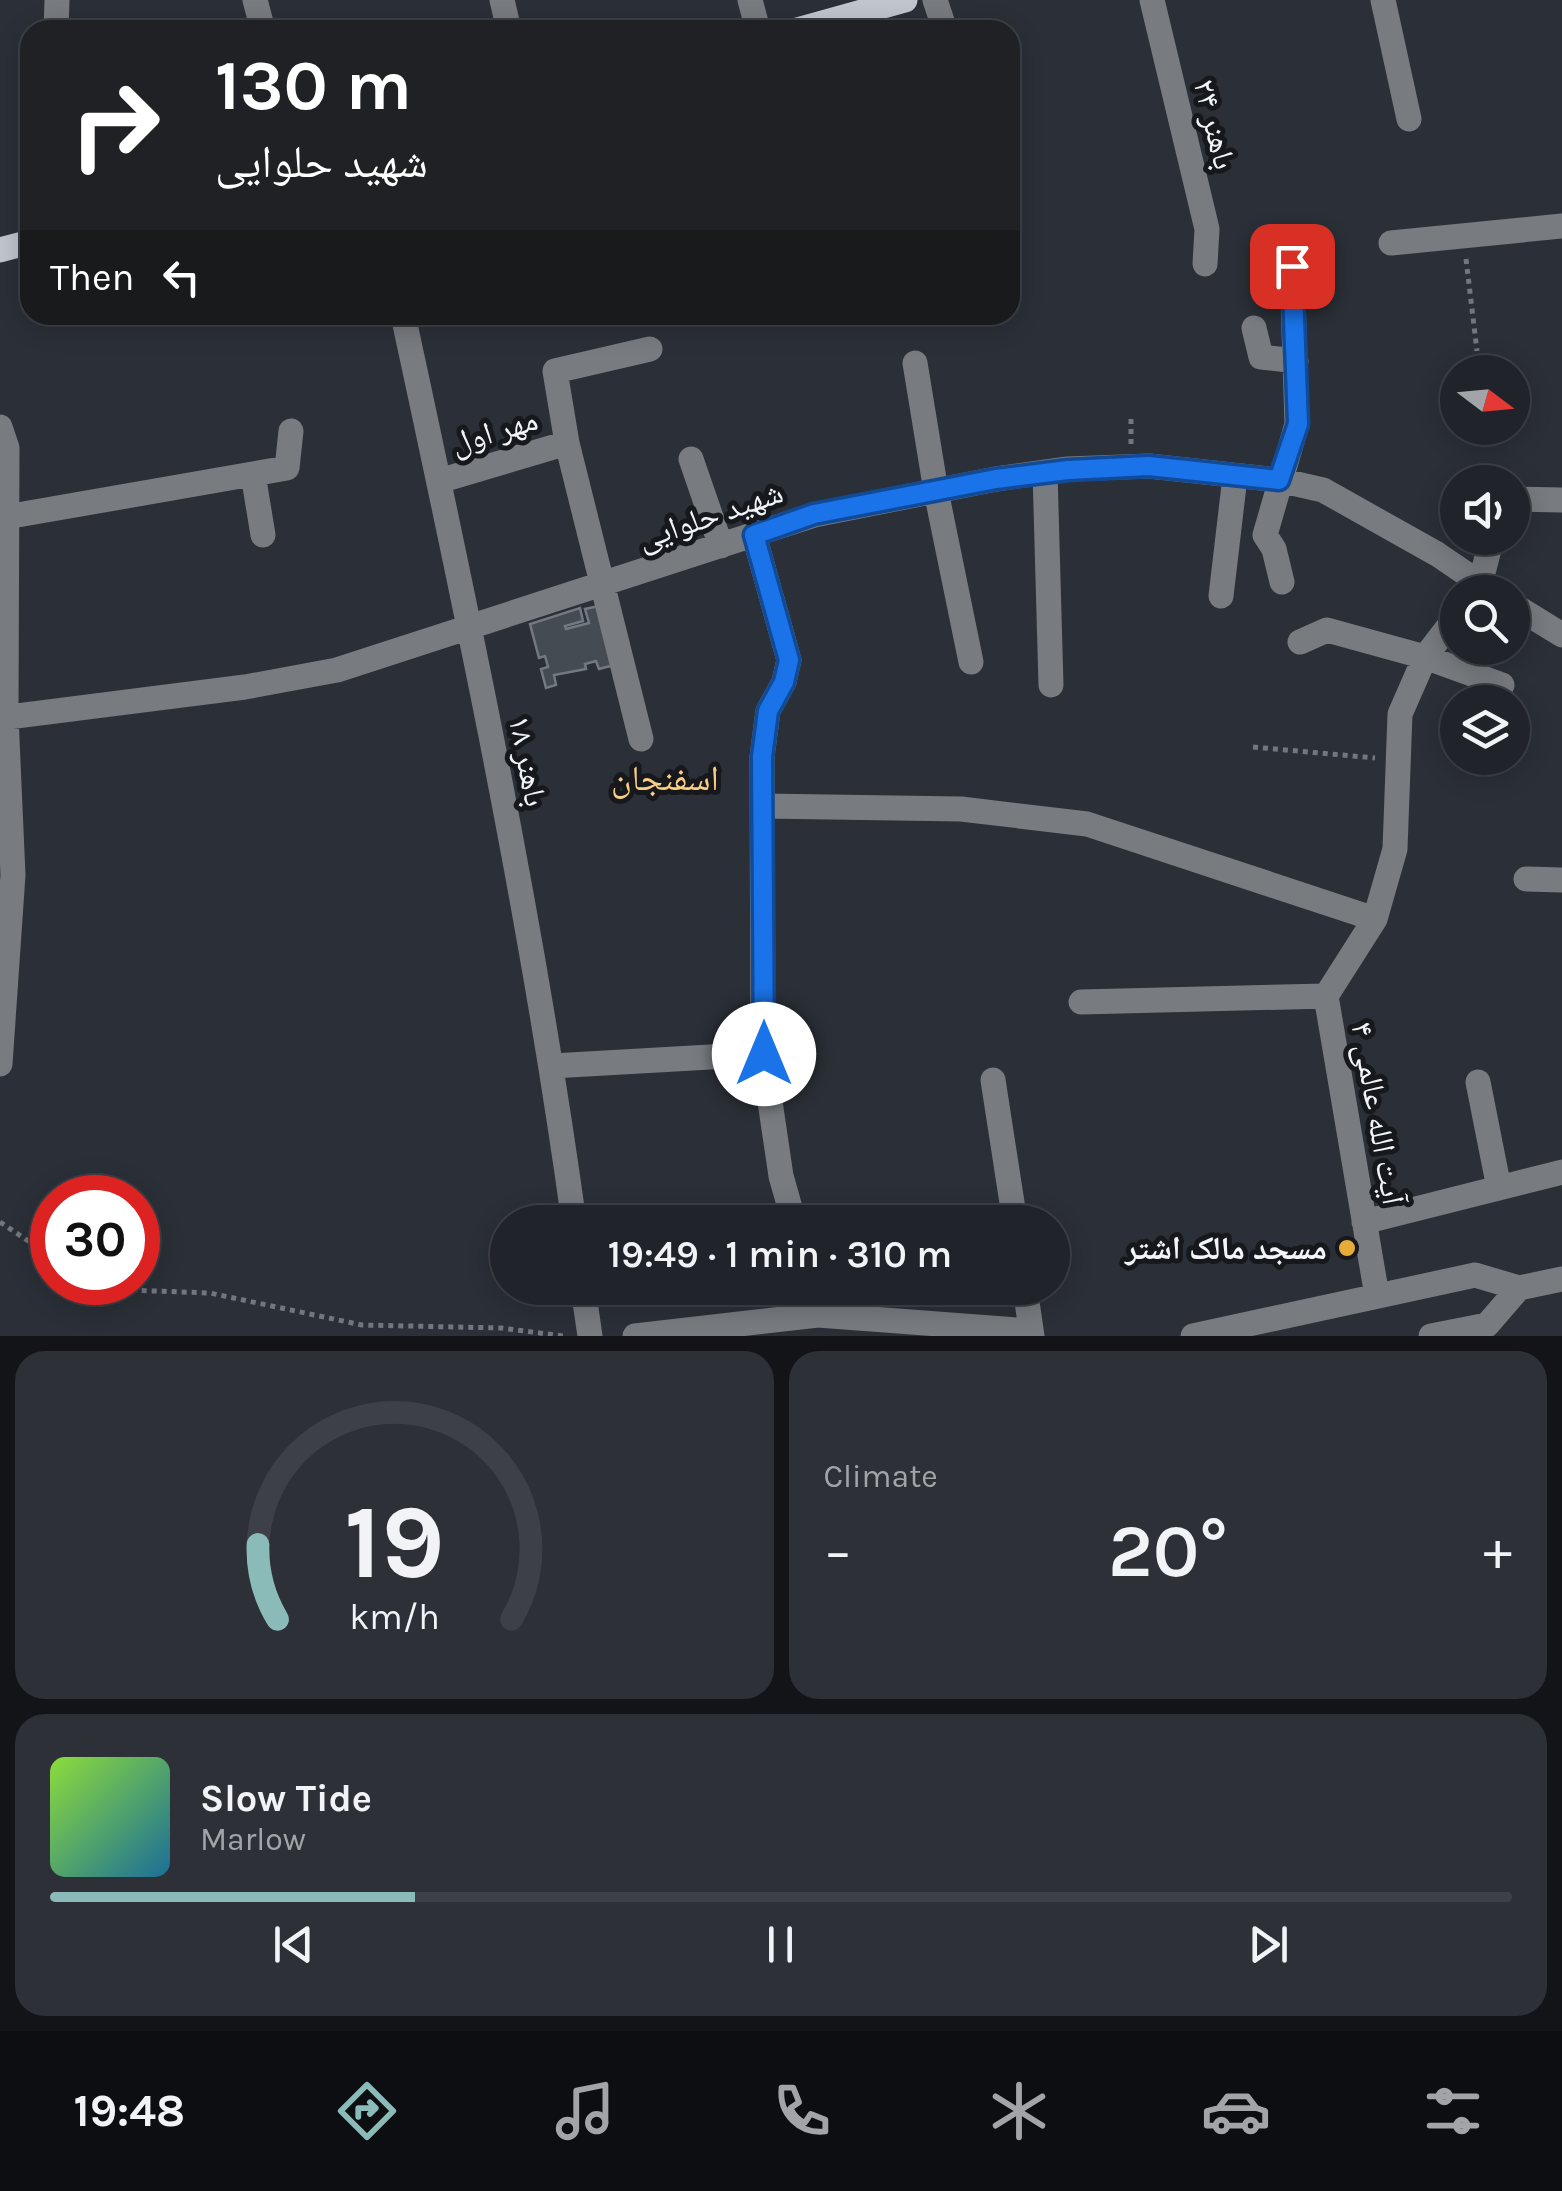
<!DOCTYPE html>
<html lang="en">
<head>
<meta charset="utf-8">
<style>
	body { margin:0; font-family:Karla,"Noto Naskh Arabic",sans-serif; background:#2d3036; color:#f1f3f6; height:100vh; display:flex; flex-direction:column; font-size:38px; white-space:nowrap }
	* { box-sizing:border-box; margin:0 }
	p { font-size:32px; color:#a2a4a8 }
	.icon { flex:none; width:55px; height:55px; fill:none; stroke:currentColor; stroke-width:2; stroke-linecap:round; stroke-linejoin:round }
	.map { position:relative; height:1336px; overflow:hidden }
	.panel { display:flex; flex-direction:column; gap:15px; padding:15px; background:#121417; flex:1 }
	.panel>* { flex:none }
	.guide { position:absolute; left:20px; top:20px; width:1000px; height:305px; border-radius:30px; box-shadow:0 5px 25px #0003,0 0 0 2px #3d4147; background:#202124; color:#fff; overflow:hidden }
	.needle { width:65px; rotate:106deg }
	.buttons { position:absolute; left:1440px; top:355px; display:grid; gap:20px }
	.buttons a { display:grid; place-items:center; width:90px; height:90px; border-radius:50%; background:#20242a; box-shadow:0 5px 25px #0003,0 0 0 2px #3d4147; font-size:50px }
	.speed { position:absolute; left:30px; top:1175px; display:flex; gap:20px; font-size:50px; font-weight:700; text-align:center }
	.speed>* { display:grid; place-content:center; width:130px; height:130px; border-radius:50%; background:#20242a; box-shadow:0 5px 25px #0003,0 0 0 2px #3d4147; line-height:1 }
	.speed .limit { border:15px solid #d22; background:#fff; color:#111 }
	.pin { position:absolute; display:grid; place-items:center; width:85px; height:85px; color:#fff; margin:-42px; border-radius:20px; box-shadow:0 5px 15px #0006 }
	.me { position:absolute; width:110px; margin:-55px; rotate:0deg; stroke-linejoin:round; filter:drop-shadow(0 0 8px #0008) }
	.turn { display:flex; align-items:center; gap:35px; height:210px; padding:0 30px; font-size:45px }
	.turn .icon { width:130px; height:130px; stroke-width:2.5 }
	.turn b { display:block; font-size:70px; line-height:85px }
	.then { display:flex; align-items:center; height:95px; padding:0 30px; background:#0003; gap:20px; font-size:38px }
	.big { font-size:75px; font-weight:600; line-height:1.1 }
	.panel .card { flex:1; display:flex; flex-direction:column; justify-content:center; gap:15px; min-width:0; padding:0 35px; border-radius:30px; background:#2d3036 }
	.panel .dial { align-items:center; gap:0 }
	.dial svg { height:260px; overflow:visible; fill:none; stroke:#3d4147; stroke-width:7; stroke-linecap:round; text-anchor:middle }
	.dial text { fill:#f1f3f6; stroke:none }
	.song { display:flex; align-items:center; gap:30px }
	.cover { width:120px; height:120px; border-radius:15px; background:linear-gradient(135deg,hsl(90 70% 55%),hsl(200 70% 35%)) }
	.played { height:10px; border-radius:5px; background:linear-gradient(90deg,#8bbbb9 25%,#3d4147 25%) }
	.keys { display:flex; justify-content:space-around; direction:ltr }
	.heat { display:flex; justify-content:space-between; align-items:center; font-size:55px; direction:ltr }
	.panel .tiles { flex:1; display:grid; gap:15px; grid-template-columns:1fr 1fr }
	.card:last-child { grid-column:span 2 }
	.trip { position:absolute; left:490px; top:1205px; width:580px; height:100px; border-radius:50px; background:#20242a; box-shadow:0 5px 25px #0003,0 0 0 2px #3d4147; font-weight:600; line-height:100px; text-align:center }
	.tab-bar { display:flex; height:160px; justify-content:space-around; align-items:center; background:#0d0e11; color:#a2a4a8 }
	.tab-bar .icon { width:70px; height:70px }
	.tab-bar .selected { color:#8bbbb9 }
	.tab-bar b { font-size:45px; color:#f1f3f6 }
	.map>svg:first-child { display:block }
	.building { fill:#454b53; stroke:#737882; stroke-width:2.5 }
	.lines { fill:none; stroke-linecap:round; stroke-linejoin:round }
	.path { stroke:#72767d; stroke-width:5; stroke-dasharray:5 5; stroke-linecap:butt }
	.minor { stroke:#787b7f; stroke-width:25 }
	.major { stroke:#c0c5ce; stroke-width:25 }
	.route-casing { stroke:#114b97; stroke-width:25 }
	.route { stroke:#1a73e8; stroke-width:18 }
	.poi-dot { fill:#e7ac37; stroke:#16181c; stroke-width:4 }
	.labels { text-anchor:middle; stroke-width:10; stroke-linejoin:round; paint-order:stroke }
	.street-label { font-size:32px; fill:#f1f4f9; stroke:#16181c }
	.poi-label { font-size:32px; font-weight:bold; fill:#f1f4f9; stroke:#16181c; text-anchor:end }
	.neighbourhood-label { font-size:35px; fill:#f8ce87; stroke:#16181c }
</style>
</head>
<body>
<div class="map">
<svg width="1562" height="1336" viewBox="0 0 1562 1336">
	<rect width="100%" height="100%" fill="#2b3038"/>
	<path class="building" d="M599,606L614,665L599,669L596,661L585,664L586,669L554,675L556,685L546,688L541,669L548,667L545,656L539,658L530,624L580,608L583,621L565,626L566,629L589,623L585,609Z"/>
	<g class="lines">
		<path class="path" d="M1466,259L1477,351
			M1131,444V419
			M1253,747L1375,758
			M0,1222L52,1257
			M103,1282L127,1290L210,1293L362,1325L501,1328L563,1336"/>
		<path class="minor" d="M255,0L263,30
			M502,0L509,30
			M750,0L758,30
			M935,0L945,30
			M1152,0L1207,229L1205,264
			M1383,0L1409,119
			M56,30L57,0
			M1391,243L1562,226
			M403,315C468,616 532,917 574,1222
			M1254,328L1261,357L1296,361
			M915,363L936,491L971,662
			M0,427L7,448L6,716L13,875L0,1064
			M691,459L721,546
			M1045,472L1051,685
			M253,474L263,535
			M439,481L567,443
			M1512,499L1562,500
			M6,517L287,468L291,431
			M754,535L789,660L784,682L768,711L762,757L763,1054L781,1176L794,1222
			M1282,582L1274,549L1265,535L1297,424L1292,266
			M1474,592L1480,584L1492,538
			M1221,596L1235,477
			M1512,604L1562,635
			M1300,642L1327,630L1425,657L1502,685
			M0,718L245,687L337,670L814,515L996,479L1068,469L1149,466L1279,480L1323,490L1437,554L1493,592
			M641,739L567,443L555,371L650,349
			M763,806L961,809L1087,824L1375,919
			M1526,879L1562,880
			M1081,1002L1326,996
			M552,1066L763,1054
			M993,1080L1015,1222
			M1478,1082L1499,1188
			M1364,1222L1562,1172
			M583,1288L590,1336
			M811,1288L818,1315L1031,1331
			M1025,1288L1032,1336
			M1377,1296L1326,996L1375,919L1395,849L1400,714L1425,657L1458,614
			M635,1336L818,1315
			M1193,1336L1475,1275L1519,1288L1562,1279
			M1431,1336L1487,1325L1519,1288"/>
		<path class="major" d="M797,30L905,0
			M0,250L30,242"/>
	</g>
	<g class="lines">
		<defs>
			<path id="route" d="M764,1054L762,757L768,711L784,682L789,660L754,535L814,514L996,479L1068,470L1149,466L1279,480L1298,424L1292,266"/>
		</defs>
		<use href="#route" class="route-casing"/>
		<use href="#route" class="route"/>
	</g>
	<circle class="poi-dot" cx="1347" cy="1248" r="10"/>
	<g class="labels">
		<g class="street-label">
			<text transform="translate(1215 124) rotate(76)" y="11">باهنر ۲۴</text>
			<text transform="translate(494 431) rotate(-17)" y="11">مهر اول</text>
			<text transform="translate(710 515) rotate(-19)" y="11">شهید حلوایی</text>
			<text transform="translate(528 761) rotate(79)" y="11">باهنر ۱۸</text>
			<text transform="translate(1378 1113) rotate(80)" y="11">آیت الله عالمی ۴</text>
		</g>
		<g class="poi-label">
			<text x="1327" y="1259">مسجد مالک اشتر</text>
		</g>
		<g class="neighbourhood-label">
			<text x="665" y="790">اسفنجان</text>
		</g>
	</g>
</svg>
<div class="buttons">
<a><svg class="needle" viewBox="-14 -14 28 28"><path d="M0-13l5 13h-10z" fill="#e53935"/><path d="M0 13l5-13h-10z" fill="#a2a4a8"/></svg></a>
<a><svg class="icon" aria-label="sound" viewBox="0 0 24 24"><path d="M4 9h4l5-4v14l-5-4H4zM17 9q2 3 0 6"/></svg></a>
<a><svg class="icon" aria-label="search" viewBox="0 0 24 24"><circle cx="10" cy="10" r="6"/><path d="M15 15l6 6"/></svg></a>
<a><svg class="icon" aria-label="layers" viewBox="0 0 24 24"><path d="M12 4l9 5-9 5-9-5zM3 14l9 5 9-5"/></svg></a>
</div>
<div class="speed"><div class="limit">30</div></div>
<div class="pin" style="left:1292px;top:266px;background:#d93025"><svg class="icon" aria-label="arrive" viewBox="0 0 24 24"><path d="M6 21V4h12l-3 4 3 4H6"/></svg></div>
<svg class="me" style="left:764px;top:1054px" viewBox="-20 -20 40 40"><circle r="19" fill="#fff"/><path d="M0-13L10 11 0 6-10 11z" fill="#1a73e8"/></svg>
<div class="trip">19:49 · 1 min · 310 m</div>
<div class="guide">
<div class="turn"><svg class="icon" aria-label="right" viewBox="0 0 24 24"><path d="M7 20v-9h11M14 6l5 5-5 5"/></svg><div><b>130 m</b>شهید حلوایی</div></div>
<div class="then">Then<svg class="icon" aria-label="left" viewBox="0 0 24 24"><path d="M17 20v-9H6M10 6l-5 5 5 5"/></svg></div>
</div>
</div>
<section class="panel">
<div class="tiles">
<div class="card dial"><svg viewBox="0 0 100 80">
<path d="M14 69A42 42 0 1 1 86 69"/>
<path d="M14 69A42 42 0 0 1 8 46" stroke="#8bbbb9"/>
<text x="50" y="56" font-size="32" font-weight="700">19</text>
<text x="50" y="72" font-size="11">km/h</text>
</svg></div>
<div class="card"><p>Climate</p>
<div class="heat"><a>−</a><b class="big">20°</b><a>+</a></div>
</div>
<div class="card">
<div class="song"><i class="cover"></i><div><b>Slow Tide</b><p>Marlow</p></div></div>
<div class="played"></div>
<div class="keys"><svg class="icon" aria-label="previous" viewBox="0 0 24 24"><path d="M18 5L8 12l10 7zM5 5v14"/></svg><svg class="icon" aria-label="pause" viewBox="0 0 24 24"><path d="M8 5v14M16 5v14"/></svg><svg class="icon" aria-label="next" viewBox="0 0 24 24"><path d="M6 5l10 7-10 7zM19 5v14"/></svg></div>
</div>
</div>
</section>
<nav class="tab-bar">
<b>19:48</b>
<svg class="icon selected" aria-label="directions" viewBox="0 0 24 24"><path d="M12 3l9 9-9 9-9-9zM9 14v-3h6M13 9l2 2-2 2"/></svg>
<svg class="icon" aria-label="music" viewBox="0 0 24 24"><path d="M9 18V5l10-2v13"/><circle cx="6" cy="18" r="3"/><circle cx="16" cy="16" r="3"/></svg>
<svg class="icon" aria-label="phone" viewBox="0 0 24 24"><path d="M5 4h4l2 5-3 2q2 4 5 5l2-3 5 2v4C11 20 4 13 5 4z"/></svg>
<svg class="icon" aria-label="climate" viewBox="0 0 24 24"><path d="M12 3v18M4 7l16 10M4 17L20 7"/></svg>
<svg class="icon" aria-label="car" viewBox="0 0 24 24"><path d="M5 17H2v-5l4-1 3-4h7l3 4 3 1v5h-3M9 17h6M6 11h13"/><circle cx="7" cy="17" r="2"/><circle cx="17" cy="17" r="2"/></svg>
<svg class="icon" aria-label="filters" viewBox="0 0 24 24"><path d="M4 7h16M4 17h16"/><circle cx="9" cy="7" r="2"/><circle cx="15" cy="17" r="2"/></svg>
</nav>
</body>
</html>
